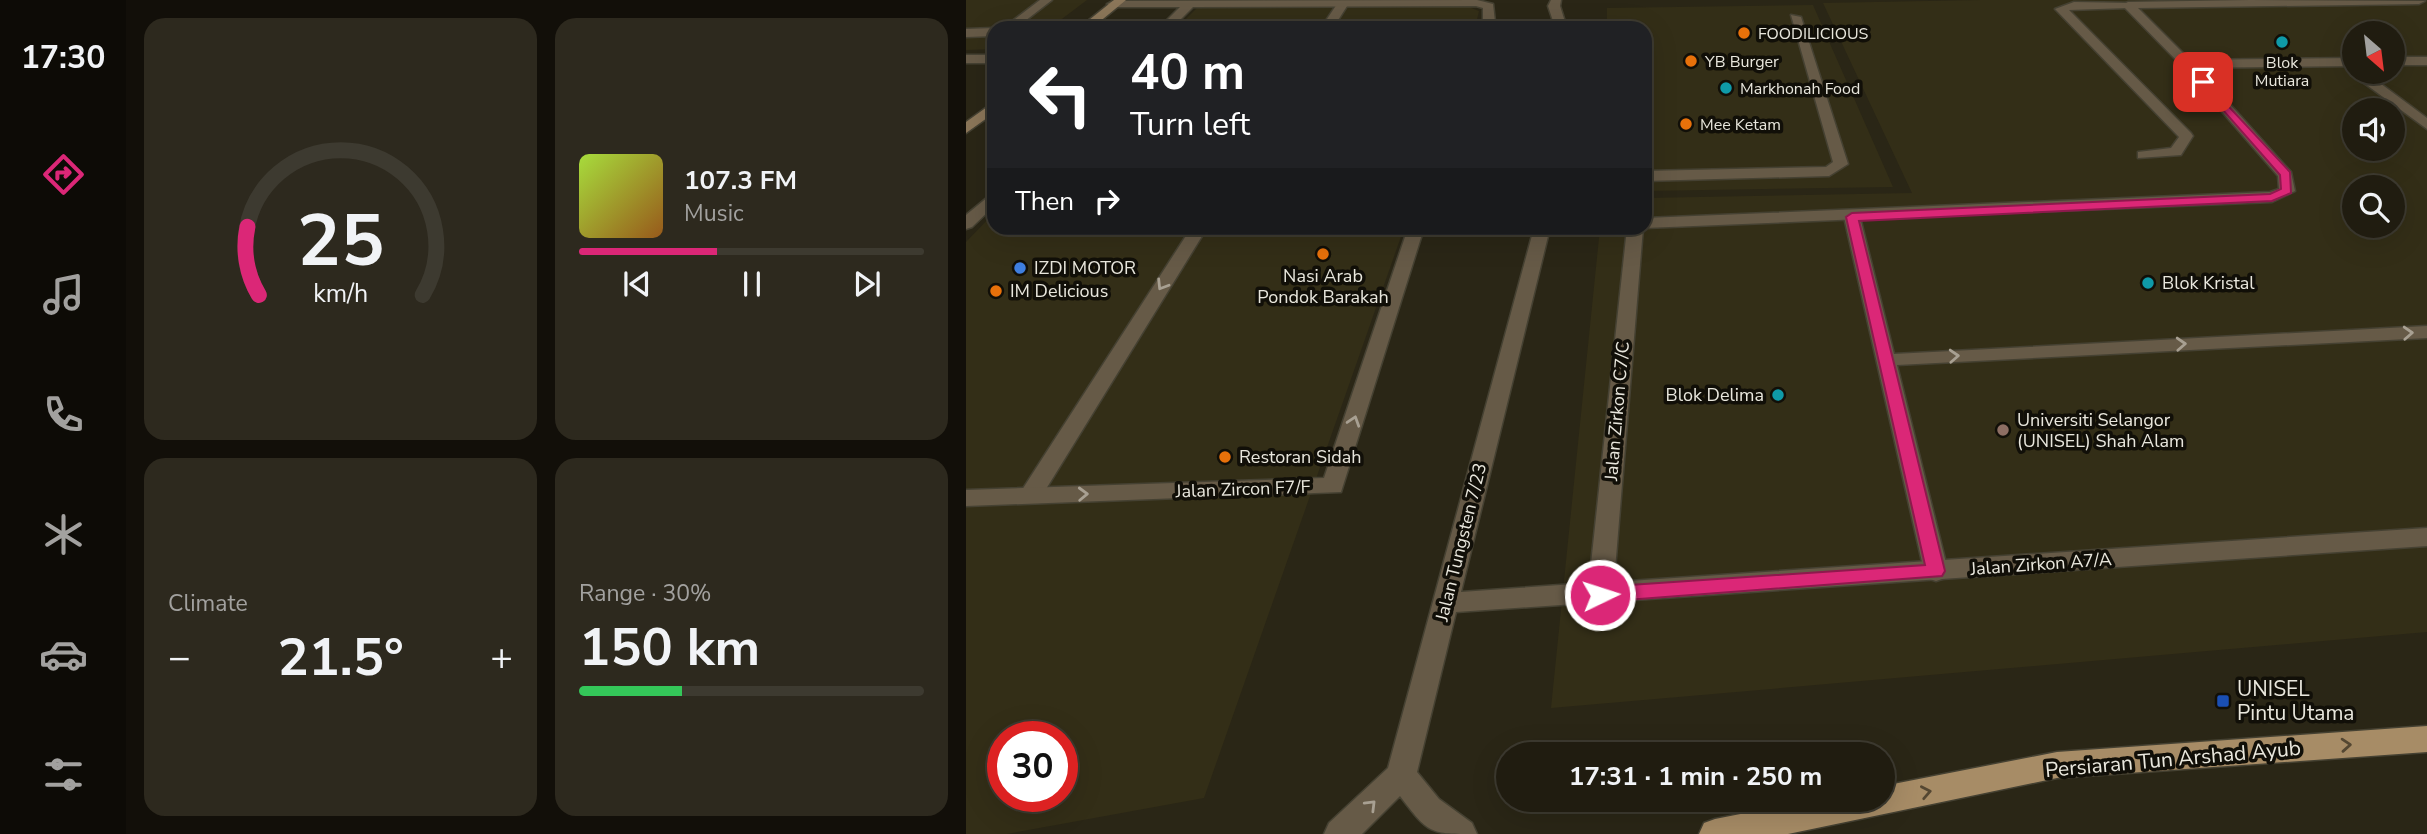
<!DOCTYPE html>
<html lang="en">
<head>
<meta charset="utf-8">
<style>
	body { margin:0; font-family:"Nunito Sans",sans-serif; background:#2d291e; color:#f1f3f6; height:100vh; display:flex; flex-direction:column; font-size:26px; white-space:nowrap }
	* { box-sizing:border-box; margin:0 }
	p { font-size:23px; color:#a2a19f }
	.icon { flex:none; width:38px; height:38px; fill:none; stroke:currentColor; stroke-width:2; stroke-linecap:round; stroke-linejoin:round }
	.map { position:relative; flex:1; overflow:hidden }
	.details { display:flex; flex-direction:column; gap:18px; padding:18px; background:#120f09; width:840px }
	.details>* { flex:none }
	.top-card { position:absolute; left:21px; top:21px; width:665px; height:214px; border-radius:21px; box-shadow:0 7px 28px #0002,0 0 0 2px #3d3a30; background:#202124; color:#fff; overflow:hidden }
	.needle { width:46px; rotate:152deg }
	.tools { position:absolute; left:1376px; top:21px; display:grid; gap:14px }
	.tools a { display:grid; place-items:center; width:63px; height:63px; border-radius:50%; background:#201c10; box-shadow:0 7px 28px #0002,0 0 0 2px #3d3a30; font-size:35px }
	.speed { position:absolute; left:21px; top:721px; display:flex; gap:14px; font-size:35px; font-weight:700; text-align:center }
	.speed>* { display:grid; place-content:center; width:91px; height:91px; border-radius:50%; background:#201c10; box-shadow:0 7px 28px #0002,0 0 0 2px #3d3a30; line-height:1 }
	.speed .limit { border:10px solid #d22; background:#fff; color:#111 }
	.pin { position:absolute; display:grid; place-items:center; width:60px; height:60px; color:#fff; margin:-30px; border-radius:14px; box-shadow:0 4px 10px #0006 }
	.me { position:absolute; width:77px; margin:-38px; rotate:86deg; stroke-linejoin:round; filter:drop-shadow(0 0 5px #0008) }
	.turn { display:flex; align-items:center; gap:24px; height:147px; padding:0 28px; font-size:32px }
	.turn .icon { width:91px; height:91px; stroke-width:2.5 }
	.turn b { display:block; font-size:49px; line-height:60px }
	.then { display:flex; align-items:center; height:66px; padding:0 28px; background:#0003; gap:14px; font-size:26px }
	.big { font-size:52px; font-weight:700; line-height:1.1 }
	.details .card { flex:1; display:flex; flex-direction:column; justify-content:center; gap:10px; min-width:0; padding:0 24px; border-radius:21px; background:#2d291e }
	.details .dial { align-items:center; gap:0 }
	.dial svg { height:182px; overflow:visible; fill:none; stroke:#3d3a30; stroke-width:7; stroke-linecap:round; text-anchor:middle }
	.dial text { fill:#f1f3f6; stroke:none }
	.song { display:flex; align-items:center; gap:21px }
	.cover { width:84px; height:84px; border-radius:10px; background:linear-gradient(135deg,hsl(80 70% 55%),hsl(30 70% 35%)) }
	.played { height:7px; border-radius:4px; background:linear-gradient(90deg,#db2777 40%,#3d3a30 40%) }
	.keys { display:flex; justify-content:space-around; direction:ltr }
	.heat { display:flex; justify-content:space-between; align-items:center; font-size:38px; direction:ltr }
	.charge { height:10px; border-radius:5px; background:linear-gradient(90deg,#34c759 30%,#3d3a30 0) }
	.details .tiles { flex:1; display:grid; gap:18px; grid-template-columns:repeat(2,1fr) }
	.trip { position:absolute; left:530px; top:742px; width:399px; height:70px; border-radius:35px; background:#201c10; box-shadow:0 7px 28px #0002,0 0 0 2px #3d3a30; font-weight:700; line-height:70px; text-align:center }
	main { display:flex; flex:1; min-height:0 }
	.dock { display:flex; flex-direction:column; width:126px; justify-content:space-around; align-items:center; background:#0d0b06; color:#a2a19f }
	.dock .icon { width:49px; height:49px }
	.dock .active { color:#db2777 }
	.dock b { font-size:32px; color:#f1f3f6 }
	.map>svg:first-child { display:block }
	.built { fill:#332e17; fill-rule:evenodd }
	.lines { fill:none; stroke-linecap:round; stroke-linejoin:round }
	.lane-casing { stroke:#454132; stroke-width:3 }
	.street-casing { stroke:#454132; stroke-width:3 }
	.secondary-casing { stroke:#454132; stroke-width:3 }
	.primary-casing { stroke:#454132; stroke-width:3 }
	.lane { fill:#665a47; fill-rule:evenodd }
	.street { fill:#665a47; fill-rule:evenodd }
	.secondary { fill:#8b7659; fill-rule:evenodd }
	.primary { fill:#a78c66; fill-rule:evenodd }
	.oneway { stroke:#a8a092 }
	.oneway2 { stroke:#544732 }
	.route { fill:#db2777; stroke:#8e194d; stroke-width:2 }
	.food-dot { fill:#e8710a; stroke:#110f08; stroke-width:2.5 }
	.culture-dot { fill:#0f9aa8; stroke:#110f08; stroke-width:2.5 }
	.shop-dot { fill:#3f7fe0; stroke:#110f08; stroke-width:2.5 }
	.education-dot { fill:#8d6e63; stroke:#110f08; stroke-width:2.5 }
	.transit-dot { fill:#1a4fb4; stroke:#110f08; stroke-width:2.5 }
	.labels { text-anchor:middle; stroke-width:7; stroke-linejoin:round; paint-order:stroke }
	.far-poi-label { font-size:16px; fill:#e9e7dd; stroke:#110f08; text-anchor:start }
	.poi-label { font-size:18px; fill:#e9e7dd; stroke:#110f08; text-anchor:start }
	.street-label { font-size:18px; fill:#e9e7dd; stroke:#110f08 }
	.near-poi-label { font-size:21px; fill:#e9e7dd; stroke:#110f08; text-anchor:start }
	.near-street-label { font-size:21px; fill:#e9e7dd; stroke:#110f08 }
</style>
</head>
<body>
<main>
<nav class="dock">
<b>17:30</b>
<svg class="icon active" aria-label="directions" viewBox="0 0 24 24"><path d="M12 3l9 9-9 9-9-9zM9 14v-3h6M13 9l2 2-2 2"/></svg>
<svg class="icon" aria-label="music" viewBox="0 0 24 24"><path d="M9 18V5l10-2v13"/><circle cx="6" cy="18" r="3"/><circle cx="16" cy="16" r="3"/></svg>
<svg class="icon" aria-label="phone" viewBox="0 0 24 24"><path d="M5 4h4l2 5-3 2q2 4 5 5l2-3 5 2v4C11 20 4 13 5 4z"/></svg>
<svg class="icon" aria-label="climate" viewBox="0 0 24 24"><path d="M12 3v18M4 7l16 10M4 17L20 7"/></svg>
<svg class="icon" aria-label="car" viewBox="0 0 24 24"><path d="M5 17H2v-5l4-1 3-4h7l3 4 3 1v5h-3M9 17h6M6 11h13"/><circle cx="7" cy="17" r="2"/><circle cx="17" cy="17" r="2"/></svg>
<svg class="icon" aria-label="filters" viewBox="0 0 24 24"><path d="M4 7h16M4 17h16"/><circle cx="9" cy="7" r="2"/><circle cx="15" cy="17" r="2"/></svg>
</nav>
<section class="details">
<div class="tiles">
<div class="card dial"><svg viewBox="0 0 100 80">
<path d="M14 69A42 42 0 1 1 86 69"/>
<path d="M14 69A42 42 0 0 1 9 39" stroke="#db2777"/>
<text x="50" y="56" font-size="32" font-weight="700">25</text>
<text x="50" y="72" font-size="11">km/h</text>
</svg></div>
<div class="card">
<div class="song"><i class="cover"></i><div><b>107.3 FM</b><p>Music</p></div></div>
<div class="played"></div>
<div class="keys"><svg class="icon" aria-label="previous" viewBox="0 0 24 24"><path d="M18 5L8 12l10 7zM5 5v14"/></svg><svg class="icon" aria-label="pause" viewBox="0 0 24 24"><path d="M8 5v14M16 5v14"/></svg><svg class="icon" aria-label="next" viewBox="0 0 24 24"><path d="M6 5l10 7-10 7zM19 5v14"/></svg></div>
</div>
<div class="card"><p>Climate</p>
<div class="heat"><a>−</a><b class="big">21.5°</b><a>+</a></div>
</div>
<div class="card"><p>Range · 30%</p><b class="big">150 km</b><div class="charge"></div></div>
</div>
</section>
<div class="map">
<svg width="1461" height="834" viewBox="0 0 1461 834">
	<rect width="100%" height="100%" fill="#2a2616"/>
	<path class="built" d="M0,0H121L84,28H28V49L0,50Z
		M1014,0H1461V632L585,708L634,228H679V198L946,193L857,3ZM1388,33H1426V72H1388ZM1388,110H1426V149H1388ZM1388,187H1426V226H1388Z
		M847,5L927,187L679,191V28H641V8Z
		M503,7L513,11L509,28H211L231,8Z
		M28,213V228H438L238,798L41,834H0V242ZM37,737H96V796H37Z"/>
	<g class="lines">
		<defs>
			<path id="lane" d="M373,1L383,3L367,28H355Z
				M1108,2L1166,3V7L1162,8L1103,10L1225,133L1227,136L1215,155L1172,158V152L1205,148L1213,137L1089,9Z
				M825,15L835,17L882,164L863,176L679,181V171L860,167L867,162Z
				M1426,57H1461V65H1426Z
				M1388,58V66L1221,68L1215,64L1221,60Z
				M1387,69L1399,72L1461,118V129L1387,75Z
				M886,212L894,217L928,354L1461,326V338L931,365L982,571L979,578L970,581L961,578L958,571L878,217Z
				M225,228H241L72,502H56L53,496L56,490Z"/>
			<path id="street" d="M74,0H86L50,28H37Z
				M511,0L527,4L529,22L587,21L582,6L585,0H595L594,6L601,28H517V8L510,6L227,7L206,28H193L214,7H147L141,4L147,1Z
				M1284,0L1459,1L1453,4L1172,8L1225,61L1325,172L1329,191L1306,202L679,228H677L679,218L1304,192L1313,189L1312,176L1217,67L1156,5L1162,2Z
				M28,28V36L0,37V29Z
				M0,55H28V63H0Z
				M28,192V206L6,227L0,229V215Z
				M442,228H458L375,492L0,506V490L358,478Z
				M568,228H584L495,592L623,583L661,228H677L648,582L1461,528V546L490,612L451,772L473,799L506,823L511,834C463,834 463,834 434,796L396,834H358L363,823L422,768Z"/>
			<path id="secondary" d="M148,0H160L126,28H113Z
				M28,102V113L0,133V122Z"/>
			<path id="primary" d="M1461,726V752L1091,778L822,834H733L738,823L749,819L846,800H917V786L1091,752Z"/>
		</defs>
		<use href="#lane" class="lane-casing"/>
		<use href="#street" class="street-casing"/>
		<use href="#secondary" class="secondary-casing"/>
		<use href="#primary" class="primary-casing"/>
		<use href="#lane" class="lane"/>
		<use href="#street" class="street"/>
		<use href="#secondary" class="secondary"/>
		<use href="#primary" class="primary"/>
	</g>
	<defs><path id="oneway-chevron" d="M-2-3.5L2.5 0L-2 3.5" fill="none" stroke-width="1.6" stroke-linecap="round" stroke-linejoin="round" transform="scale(1.75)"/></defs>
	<g class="oneway">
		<use href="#oneway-chevron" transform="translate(196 285) rotate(122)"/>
		<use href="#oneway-chevron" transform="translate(1442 333) rotate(-3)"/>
		<use href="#oneway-chevron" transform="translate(1215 344) rotate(-3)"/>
		<use href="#oneway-chevron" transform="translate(988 356) rotate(-3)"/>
		<use href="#oneway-chevron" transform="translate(388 421) rotate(-72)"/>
		<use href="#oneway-chevron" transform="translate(117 494) rotate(-2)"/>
		<use href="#oneway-chevron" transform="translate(405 805) rotate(-45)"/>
	</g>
	<g class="oneway2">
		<use href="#oneway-chevron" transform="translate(1380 745) rotate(-4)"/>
		<use href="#oneway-chevron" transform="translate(960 792) rotate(-11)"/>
	</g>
	<path class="route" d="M1237,79L1324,172L1325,193L1306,201L893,221L979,571L976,576L634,602L627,600L624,595L627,589L634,587L959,565L880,217L886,213L1304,194L1315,189L1314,175L1234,84Z"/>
	<g class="food-dot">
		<circle cx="778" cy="33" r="7"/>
		<circle cx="725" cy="61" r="7"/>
		<circle cx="720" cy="124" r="7"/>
		<circle cx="357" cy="254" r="7"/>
		<circle cx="30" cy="291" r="7"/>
		<circle cx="259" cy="457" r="7"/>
	</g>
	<g class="culture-dot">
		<circle cx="1316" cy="42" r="7"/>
		<circle cx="760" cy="88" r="7"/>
		<circle cx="1182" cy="283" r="7"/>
		<circle cx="812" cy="395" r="7"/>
	</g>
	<circle class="shop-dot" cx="54" cy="268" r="7"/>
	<circle class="education-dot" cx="1037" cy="430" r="7"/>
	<rect class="transit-dot" x="1250" y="694" width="14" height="14" rx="3.5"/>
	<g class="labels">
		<g class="far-poi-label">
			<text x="792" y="39">FOODILICIOUS</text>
			<text x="739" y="67">YB Burger</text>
			<text x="1316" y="68" text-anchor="middle">Blok<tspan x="1316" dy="18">Mutiara</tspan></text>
			<text x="774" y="94">Markhonah Food</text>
			<text x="734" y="130">Mee Ketam</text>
		</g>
		<g class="poi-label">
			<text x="68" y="274">IZDI MOTOR</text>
			<text x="357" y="282" text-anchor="middle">Nasi Arab<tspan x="357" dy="21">Pondok Barakah</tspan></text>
			<text x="1196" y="289">Blok Kristal</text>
			<text x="44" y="297">IM Delicious</text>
			<text x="798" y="401" text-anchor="end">Blok Delima</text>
			<text x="1051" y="426">Universiti Selangor<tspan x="1051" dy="21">(UNISEL) Shah Alam</tspan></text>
			<text x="273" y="463">Restoran Sidah</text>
		</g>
		<g class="street-label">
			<text transform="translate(651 411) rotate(-85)" y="6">Jalan Zirkon C7/C</text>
			<text transform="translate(277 489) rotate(-2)" y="6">Jalan Zircon F7/F</text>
			<text transform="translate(495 542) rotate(-76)" y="6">Jalan Tungsten 7/23</text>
			<text transform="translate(1075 564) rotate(-4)" y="6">Jalan Zirkon A7/A</text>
		</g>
		<g class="near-poi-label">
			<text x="1271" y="696">UNISEL<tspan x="1271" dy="24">Pintu Utama</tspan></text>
		</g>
		<g class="near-street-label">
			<text transform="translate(1207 759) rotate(-5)" y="7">Persiaran Tun Arshad Ayub</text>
		</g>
	</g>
</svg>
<div class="tools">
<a><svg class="needle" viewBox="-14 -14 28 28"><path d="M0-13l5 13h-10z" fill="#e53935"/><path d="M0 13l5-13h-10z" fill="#a2a19f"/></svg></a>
<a><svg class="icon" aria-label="sound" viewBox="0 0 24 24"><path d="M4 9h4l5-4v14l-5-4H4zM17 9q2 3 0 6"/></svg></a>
<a><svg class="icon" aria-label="search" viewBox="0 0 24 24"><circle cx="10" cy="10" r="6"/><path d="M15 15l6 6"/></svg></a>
</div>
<div class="speed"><div class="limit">30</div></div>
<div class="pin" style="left:1237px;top:82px;background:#d93025"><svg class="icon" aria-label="arrive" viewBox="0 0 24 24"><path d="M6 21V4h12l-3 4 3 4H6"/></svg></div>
<svg class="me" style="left:634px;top:595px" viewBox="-20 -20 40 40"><circle r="17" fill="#db2777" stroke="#fff" stroke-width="3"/><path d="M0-11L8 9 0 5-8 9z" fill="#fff"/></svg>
<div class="trip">17:31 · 1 min · 250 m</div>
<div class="top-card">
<div class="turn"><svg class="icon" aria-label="left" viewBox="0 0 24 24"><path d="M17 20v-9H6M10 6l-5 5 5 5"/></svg><div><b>40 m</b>Turn left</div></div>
<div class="then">Then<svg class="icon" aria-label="right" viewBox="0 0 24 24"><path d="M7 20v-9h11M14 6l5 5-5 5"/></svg></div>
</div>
</div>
</main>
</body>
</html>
